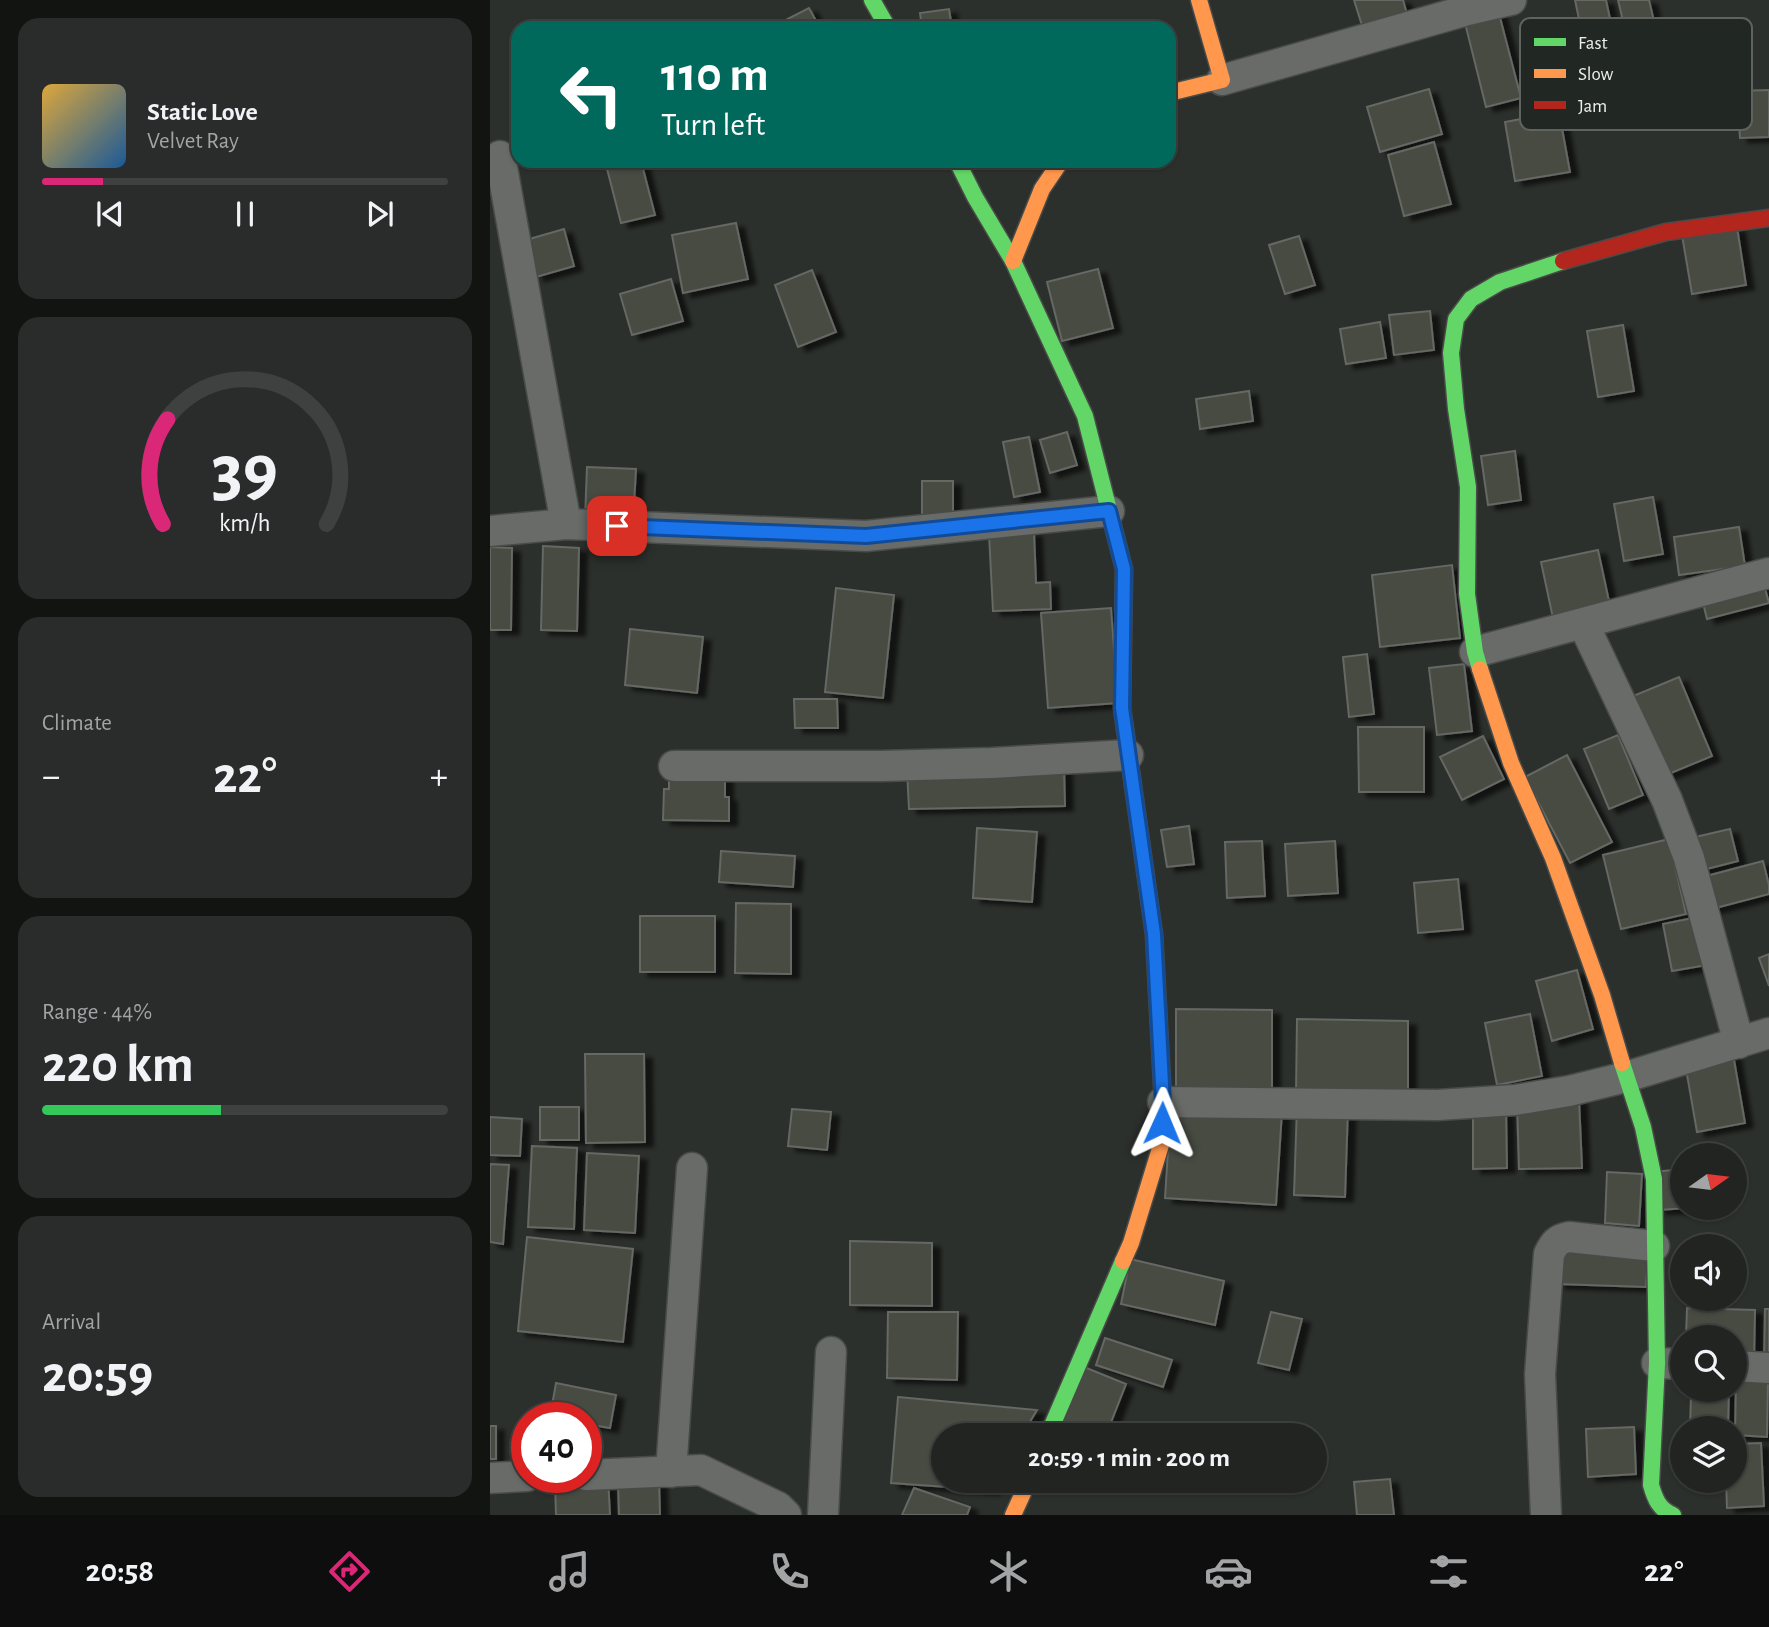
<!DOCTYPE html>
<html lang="en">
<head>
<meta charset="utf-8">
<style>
	body { margin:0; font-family:"Alegreya Sans",sans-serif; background:#292c2a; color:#f1f3f6; height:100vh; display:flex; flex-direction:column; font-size:26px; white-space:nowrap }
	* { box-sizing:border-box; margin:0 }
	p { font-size:23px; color:#a2a4a5 }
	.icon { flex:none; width:38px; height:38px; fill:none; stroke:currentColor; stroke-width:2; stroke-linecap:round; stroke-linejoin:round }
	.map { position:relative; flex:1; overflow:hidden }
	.side { display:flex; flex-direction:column; gap:18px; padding:18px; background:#121412; width:490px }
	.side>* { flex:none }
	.top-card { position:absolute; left:21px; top:21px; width:665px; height:147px; border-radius:21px; box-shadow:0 2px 5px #0004,0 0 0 2px #3e413f; background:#00695c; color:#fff; overflow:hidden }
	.needle { width:46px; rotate:76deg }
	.controls { position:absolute; left:1180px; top:1143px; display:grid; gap:14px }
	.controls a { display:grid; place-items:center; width:77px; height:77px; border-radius:50%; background:#212421; box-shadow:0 2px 5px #0004,0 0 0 2px #3e413f; font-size:35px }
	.speed { position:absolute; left:21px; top:1402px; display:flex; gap:14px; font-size:35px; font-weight:700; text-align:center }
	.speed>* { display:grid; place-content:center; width:91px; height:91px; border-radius:50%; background:#212421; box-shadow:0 2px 5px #0004,0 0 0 2px #3e413f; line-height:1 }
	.speed .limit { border:10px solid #d22; background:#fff; color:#111 }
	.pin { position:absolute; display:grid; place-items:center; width:60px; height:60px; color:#fff; margin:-30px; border-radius:14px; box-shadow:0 4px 10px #0006 }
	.me { position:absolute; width:77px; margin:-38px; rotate:1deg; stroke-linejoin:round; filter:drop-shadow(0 0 5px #0008) }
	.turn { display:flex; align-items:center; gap:24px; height:147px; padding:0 35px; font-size:32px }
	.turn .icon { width:91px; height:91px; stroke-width:2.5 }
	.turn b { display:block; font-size:49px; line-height:60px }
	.big { font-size:52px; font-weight:700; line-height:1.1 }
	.side .card { flex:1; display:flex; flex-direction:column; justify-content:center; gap:10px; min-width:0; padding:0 24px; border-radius:21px; background:#292c2a }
	.side .dial { align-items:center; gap:0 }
	.dial svg { height:182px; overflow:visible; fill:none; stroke:#3e413f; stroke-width:7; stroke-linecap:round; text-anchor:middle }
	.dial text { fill:#f1f3f6; stroke:none }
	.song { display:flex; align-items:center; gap:21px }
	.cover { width:84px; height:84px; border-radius:10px; background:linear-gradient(135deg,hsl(40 70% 55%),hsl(210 70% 35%)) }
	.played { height:7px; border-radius:4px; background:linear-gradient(90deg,#db2777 15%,#3e413f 15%) }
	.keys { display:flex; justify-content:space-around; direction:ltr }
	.heat { display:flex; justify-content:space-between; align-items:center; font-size:38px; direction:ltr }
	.charge { height:10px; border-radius:5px; background:linear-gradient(90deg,#34c759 44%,#3e413f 0) }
	.trip { position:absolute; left:441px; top:1423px; width:396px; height:70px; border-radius:35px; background:#212421; box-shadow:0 2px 5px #0004,0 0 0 2px #3e413f; font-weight:700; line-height:70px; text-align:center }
	.tabs { display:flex; height:112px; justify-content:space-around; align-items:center; background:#0d0e0d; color:#a2a4a5 }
	.tabs .icon { width:49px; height:49px }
	.tabs .on { color:#db2777 }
	.tabs b { font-size:32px; color:#f1f3f6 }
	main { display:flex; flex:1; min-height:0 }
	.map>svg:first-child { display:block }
	.building { fill:#474b42; stroke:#656764; stroke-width:2; filter:url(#shadow) }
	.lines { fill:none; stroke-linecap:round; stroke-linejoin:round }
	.street-casing { stroke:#494b49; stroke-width:33 }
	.fast-casing { stroke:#494b49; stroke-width:19 }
	.slow-casing { stroke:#494b49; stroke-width:19 }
	.jam-casing { stroke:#494b49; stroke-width:19 }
	.street { stroke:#686b68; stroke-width:30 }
	.fast { stroke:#63d668; stroke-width:16 }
	.slow { stroke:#ff974d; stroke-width:16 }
	.jam { stroke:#b3261e; stroke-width:16 }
	.route-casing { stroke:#114b97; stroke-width:18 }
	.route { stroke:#1a73e8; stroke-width:12 }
	.key { fill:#212722; stroke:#5e635f; stroke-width:2 }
	.key-label { font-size:19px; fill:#ecf0ec }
</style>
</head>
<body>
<main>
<section class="side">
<div class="card">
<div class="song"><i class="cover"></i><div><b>Static Love</b><p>Velvet Ray</p></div></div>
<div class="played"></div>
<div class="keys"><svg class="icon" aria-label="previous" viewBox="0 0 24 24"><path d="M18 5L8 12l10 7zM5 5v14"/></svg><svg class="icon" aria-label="pause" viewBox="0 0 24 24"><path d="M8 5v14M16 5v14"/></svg><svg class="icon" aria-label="next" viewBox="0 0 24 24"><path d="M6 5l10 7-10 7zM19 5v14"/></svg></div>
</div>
<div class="card dial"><svg viewBox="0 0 100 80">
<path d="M14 69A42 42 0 1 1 86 69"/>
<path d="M14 69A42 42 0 0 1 16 23" stroke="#db2777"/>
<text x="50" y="56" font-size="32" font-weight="700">39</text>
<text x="50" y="72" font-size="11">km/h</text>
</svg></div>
<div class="card"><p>Climate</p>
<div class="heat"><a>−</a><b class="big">22°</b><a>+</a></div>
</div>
<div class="card"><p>Range · 44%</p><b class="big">220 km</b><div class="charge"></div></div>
<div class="card"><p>Arrival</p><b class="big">20:59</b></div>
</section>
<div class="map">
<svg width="1279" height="1515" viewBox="0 0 1279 1515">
	<defs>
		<filter id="shadow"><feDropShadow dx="8" dy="4.5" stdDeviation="2" flood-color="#0009"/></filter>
	</defs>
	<rect width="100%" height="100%" fill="#2c302c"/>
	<path class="building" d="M864,0H913L919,21L875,35Z
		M1085,0H1116L1132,75L1102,81Z
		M1128,0H1159L1176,72L1147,79Z
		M1007,6L1031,98L996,107L973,15Z
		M319,8L330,28H280Z
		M459,9L462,28H432L430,13Z
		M939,89L952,134L890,152L877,107Z
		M1279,90V137L1250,138L1247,91Z
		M1069,112L1080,172L1025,181L1015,122Z
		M944,142L961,204L914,216L898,155Z
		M115,161H151L165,215L131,223Z
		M246,223L258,279L193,293L182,235Z
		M1247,227L1256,285L1202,294L1192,235Z
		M74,229L84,266L46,277L36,240Z
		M809,236L825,285L795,294L779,245Z
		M608,269L623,328L572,341L557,282Z
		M322,270L346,332L308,347L285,285Z
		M181,279L193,321L142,335L130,294Z
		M940,311L944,350L904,355L899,315Z
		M890,322L896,358L856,364L850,329Z
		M1133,325L1144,391L1108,397L1097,331Z
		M759,391L763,421L710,429L706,399Z
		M577,432L587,465L560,473L550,440Z
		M539,437L550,492L524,497L513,442Z
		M1025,451L1031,500L998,505L991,456Z
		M97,467L146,469L143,522L95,519Z
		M432,481H463V515H432Z
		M1163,497L1173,554L1134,561L1124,504Z
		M1249,527L1255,566L1189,575L1184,537Z
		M544,532L546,583L560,582L561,609L503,611L499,534Z
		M53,546L89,548L87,631L51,630Z
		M0,547L22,548L21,630H0Z
		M1108,550L1120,606L1063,618L1051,562Z
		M962,565L970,638L890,647L882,575Z
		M1272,578L1279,603L1217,619L1211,595Z
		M346,588L404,595L393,698L335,692Z
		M621,608L628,703L558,708L551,613Z
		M140,629L213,637L207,693L135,685Z
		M877,654L884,714L859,717L853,657Z
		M974,664L982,731L947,735L939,668Z
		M1189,677L1222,756L1169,778L1136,699Z
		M304,699H347L348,728H305Z
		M868,727H934V792H869Z
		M1128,735L1153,795L1119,809L1094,749Z
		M993,736L1014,779L972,800L950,757Z
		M1077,755L1122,842L1080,863L1035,777Z
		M574,767L575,806L419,809L417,769Z
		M179,774L235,776V797H239V821L173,820L174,789H179Z
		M699,826L704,864L677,867L671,830Z
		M487,828L547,832L542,902L483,898Z
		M1240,829L1248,861L1209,871L1201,838Z
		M1179,839L1196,914L1131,929L1113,855Z
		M772,841L775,896L737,898L735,842Z
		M845,841L848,893L798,896L795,844Z
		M231,851L305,856L303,887L229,882Z
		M1273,861L1279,885V894L1218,910L1209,878Z
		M968,879L973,929L928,933L924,883Z
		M246,903L301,904V974L245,973Z
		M150,916H225V972H150Z
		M1208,917L1217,965L1182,971L1173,924Z
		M1279,954V986L1269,958Z
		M1087,970L1103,1029L1062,1041L1046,981Z
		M686,1009L782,1010V1092H686Z
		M1040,1014L1052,1076L1007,1085L995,1023Z
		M807,1019L918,1021V1093L806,1092Z
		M95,1054H154L155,1142L96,1143Z
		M1243,1054L1255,1123L1207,1132L1195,1063Z
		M1089,1099L1092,1168L1029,1169L1027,1101Z
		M681,1103L792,1111L786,1205L675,1198Z
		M807,1106L858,1108L855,1197L804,1195Z
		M50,1107H89V1140H50Z
		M983,1107H1016L1017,1168L983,1169Z
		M302,1109L341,1112L337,1150L298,1146Z
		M0,1117L32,1119L30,1156L0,1155Z
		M42,1146L87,1148L84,1229L38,1227Z
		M97,1153L149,1156L145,1233L94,1230Z
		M0,1164L19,1165L13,1244L0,1242Z
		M1192,1169V1208H1199L1168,1210L1164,1172Z
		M1117,1172L1152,1174L1149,1226L1115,1223Z
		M37,1237L143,1249L133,1342L28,1331Z
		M360,1241L442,1243V1306L360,1305Z
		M1068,1252L1158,1255L1156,1287L1067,1284Z
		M640,1259L734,1281L725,1325L631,1304Z
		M1197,1308L1265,1310L1264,1362L1244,1361V1337H1196Z
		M1275,1309H1279V1362H1274Z
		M398,1312H468L467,1380L397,1378Z
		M781,1312L812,1319L799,1370L768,1363Z
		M615,1338L682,1360L673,1387L606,1365Z
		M594,1367L636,1384L616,1435H599L571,1424Z
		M1246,1380L1278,1381L1277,1437L1245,1435Z
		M66,1383L126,1395L120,1428L96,1424V1418L60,1417Z
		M1211,1390H1239L1238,1428H1200L1201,1396H1211Z
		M408,1397L547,1410L532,1435H453V1480H506L500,1490L401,1483Z
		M0,1426H6V1459H0Z
		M1144,1427L1146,1474L1098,1477L1096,1429Z
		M1271,1443L1274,1506L1237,1508L1236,1480H1244V1444Z
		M118,1478L120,1515H66L65,1481Z
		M900,1479L904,1515H867L864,1482Z
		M169,1480L170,1515H129L128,1481Z
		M424,1488L480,1507L477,1515H412Z"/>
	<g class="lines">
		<defs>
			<path id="street" d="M732,80L974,11L1021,0
				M10,156L76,524
				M0,531L76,524L376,536L619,511
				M1093,623L1177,800L1199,858L1249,1043
				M985,652L1279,573
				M184,766H391L502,763L638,755
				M673,1102L948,1105L1025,1100L1079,1091L1136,1077L1279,1033
				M1167,1363L1192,1364
				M1244,1366L1279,1368
				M181,1472L202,1168
				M96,1475L211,1470L288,1507L296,1515
				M0,1478L37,1476
				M333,1515L341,1352
				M1056,1515L1050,1374L1059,1254C1064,1244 1067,1239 1079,1237L1164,1246"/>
			<path id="fast" d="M382,0L398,28
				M467,161L485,197L523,261L595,416L634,569L632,708L635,729
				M990,669L985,652L977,594L978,487L966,409L961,353L966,319L981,299L1010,282L1073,261
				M1132,1063L1153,1127L1164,1179L1167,1363L1161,1485C1165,1499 1169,1509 1183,1515
				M558,1435L633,1261"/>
			<path id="slow" d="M679,93L732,80L709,0
				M523,261L552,189L571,161
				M990,669L1021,763L1063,858L1112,995L1132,1063
				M633,1261L641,1243L671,1145L673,1102L664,934L635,729
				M523,1515L539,1480"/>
			<path id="jam" d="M1073,261L1176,232L1279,218"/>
		</defs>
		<use href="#street" class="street-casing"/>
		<use href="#fast" class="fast-casing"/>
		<use href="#slow" class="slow-casing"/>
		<use href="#jam" class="jam-casing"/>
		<use href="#street" class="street"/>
		<use href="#fast" class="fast"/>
		<use href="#slow" class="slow"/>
		<use href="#jam" class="jam"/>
	</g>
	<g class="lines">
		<defs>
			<path id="route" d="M127,526L376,536L619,511L634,569L632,708L664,934L673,1102L672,1123"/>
		</defs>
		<use href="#route" class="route-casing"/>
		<use href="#route" class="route"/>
	</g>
	<rect x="1030" y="18" width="232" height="112" rx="10" class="key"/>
	<rect x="1044" y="38" width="32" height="8" fill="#63d668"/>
	<rect x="1044" y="69" width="32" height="9" fill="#ff974d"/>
	<rect x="1044" y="101" width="32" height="8" fill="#b3261e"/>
	<g class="key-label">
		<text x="1088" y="49">Fast</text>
		<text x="1088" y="80">Slow</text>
		<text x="1088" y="112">Jam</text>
	</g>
</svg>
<div class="controls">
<a><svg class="needle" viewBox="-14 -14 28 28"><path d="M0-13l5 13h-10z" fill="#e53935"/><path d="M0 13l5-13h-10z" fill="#a2a4a5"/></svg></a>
<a><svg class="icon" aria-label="sound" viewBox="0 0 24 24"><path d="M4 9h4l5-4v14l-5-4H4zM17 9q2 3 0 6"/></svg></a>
<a><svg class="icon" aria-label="search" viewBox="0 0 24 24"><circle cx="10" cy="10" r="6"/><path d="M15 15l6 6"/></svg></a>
<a><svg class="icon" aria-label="layers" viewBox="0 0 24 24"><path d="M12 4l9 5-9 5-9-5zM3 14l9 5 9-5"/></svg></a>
</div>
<div class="speed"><div class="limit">40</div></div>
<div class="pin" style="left:127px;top:526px;background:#d93025"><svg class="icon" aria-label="arrive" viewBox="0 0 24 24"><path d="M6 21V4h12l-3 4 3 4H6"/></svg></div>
<svg class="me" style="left:672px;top:1123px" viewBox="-20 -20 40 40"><path d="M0-17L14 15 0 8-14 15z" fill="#1a73e8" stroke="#fff" stroke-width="4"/></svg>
<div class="trip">20:59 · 1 min · 200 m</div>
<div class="top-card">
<div class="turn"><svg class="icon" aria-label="left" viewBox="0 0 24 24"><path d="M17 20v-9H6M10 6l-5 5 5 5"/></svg><div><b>110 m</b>Turn left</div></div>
</div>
</div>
</main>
<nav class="tabs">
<b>20:58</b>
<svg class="icon on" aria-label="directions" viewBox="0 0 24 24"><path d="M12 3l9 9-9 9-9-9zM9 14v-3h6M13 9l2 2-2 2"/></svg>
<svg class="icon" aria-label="music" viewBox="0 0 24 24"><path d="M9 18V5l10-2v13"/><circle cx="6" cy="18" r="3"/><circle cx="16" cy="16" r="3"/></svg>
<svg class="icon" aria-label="phone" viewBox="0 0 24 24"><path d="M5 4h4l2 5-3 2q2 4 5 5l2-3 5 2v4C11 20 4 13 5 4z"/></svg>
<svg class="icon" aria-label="climate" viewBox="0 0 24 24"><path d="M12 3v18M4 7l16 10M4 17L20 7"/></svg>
<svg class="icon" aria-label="car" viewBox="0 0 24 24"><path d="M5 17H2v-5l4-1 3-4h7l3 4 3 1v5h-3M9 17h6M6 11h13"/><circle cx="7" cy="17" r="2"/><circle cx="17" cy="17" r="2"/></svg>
<svg class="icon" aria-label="filters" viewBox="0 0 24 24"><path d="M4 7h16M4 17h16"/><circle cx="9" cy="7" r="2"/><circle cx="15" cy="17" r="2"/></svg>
<b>22°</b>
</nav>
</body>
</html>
